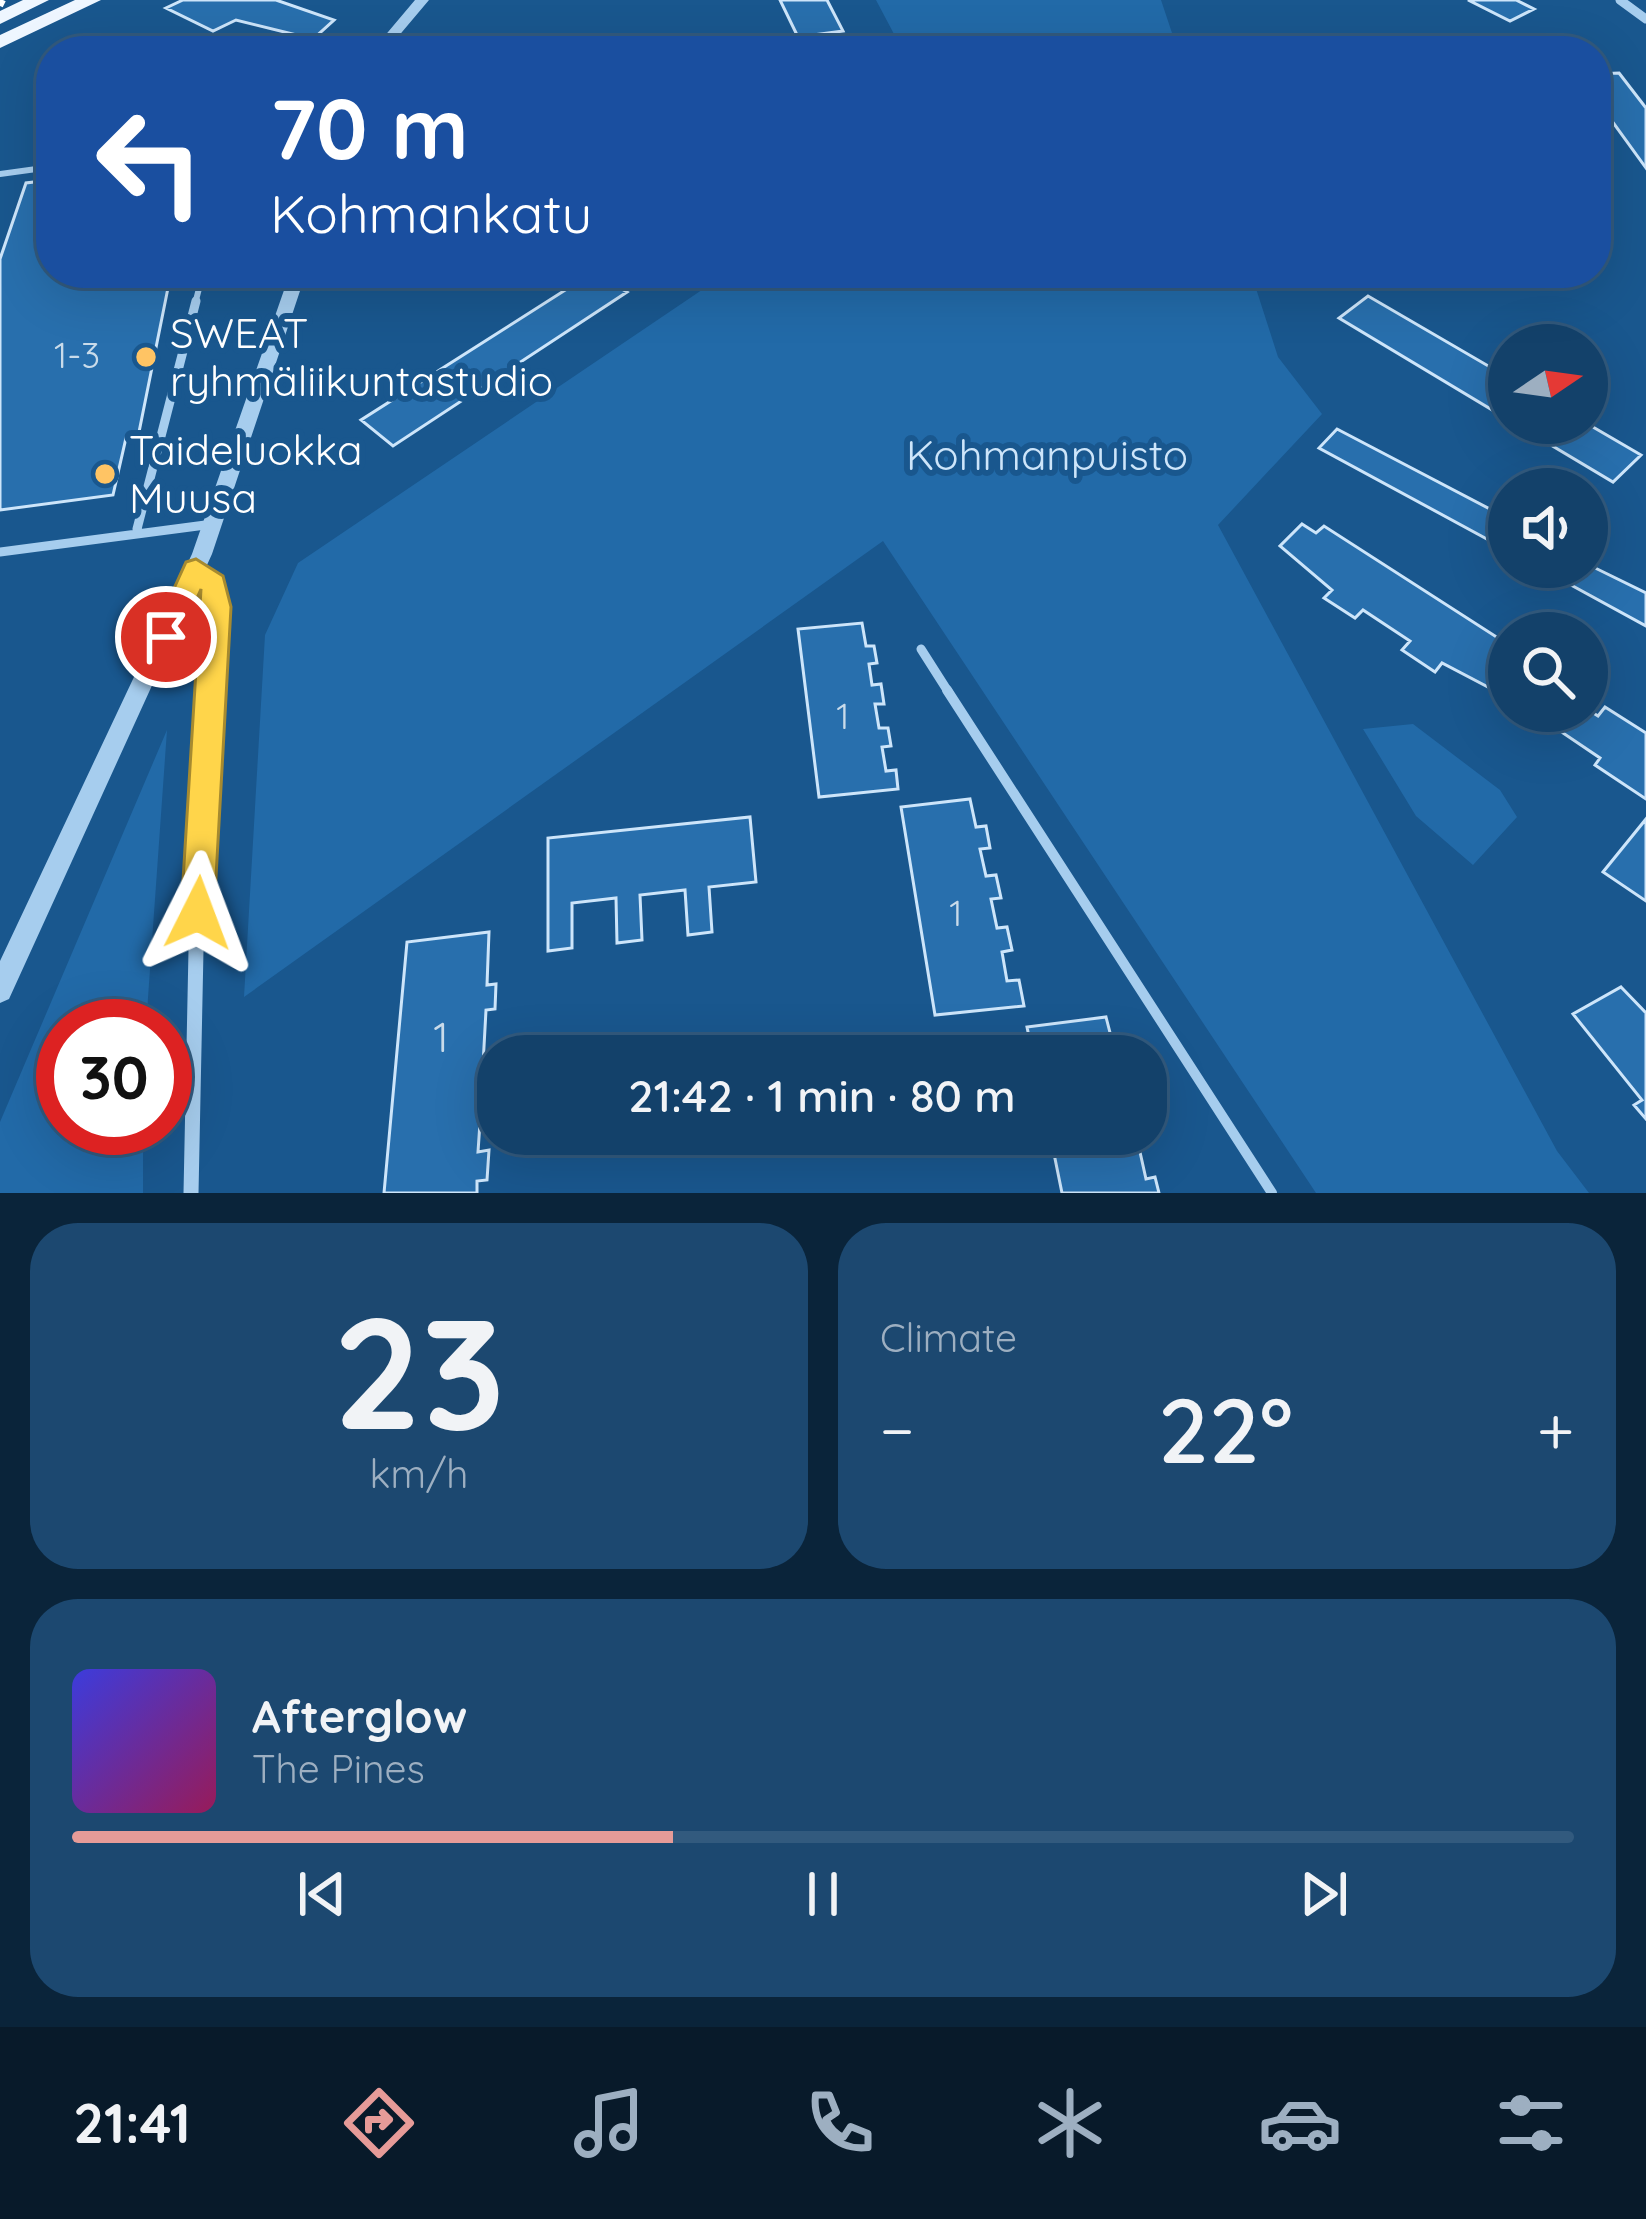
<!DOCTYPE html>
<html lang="en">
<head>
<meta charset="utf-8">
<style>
	body { margin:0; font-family:Quicksand,sans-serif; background:#1c4870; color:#f1f3f6; height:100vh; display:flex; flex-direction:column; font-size:45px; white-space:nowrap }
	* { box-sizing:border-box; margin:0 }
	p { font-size:39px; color:#9dafc1 }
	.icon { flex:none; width:66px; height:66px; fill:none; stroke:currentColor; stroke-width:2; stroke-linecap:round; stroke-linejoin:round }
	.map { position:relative; height:1193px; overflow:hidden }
	.side { display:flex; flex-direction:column; gap:30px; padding:30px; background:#0a243a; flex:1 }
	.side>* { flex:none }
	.guide { position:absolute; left:36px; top:36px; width:1575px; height:252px; border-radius:48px; box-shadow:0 12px 48px #0002,0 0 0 3px #325a7e; background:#1a4fa0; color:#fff; overflow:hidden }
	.needle { width:78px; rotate:77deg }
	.fabs { position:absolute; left:1488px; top:324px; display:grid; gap:24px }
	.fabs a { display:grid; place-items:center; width:120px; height:120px; border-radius:50%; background:#13416a; box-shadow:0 12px 48px #0002,0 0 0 3px #325a7e; font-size:60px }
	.speed { position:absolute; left:36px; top:999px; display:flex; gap:24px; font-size:60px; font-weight:700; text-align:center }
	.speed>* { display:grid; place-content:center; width:156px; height:156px; border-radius:50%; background:#13416a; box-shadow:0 12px 48px #0002,0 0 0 3px #325a7e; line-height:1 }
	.speed .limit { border:18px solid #d22; background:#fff; color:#111 }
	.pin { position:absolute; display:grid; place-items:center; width:102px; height:102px; color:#fff; margin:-51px; border:6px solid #fff; border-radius:50%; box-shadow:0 3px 12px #0007 }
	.me { position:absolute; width:132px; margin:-66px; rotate:3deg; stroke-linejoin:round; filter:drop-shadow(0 0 9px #0008) }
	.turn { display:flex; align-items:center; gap:42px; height:252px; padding:0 36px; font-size:54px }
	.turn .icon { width:156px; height:156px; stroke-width:2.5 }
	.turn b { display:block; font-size:84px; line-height:102px }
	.big { font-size:90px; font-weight:600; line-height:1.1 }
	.side .tile { flex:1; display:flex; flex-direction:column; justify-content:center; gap:18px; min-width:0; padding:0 42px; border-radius:48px; background:#1c4870 }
	.side .dial { align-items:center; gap:0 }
	.dial b { font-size:156px; line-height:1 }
	.song { display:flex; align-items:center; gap:36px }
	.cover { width:144px; height:144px; border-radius:18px; background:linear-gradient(135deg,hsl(240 70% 55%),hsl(330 70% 35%)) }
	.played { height:12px; border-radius:6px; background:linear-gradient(90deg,#e69b98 40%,#325a7e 40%) }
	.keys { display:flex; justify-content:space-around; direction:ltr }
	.heat { display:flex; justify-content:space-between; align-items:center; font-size:66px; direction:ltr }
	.side .tiles { flex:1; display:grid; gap:30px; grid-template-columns:1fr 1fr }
	.tile:last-child { grid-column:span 2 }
	.trip { position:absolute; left:477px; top:1035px; width:690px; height:120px; border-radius:48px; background:#13416a; box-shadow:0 12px 48px #0002,0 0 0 3px #325a7e; font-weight:600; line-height:120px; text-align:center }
	.dock { display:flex; height:192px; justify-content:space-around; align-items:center; background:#081a2a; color:#9dafc1 }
	.dock .icon { width:84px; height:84px }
	.dock .on { color:#e69b98 }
	.dock b { font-size:54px; color:#f1f3f6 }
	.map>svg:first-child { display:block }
	.green { fill:#226aa8 }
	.building { fill:#286fad; stroke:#cde5fa; stroke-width:3 }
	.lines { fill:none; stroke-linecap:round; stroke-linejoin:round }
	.service-far2 { stroke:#a6cdee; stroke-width:6 }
	.service-far1 { stroke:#a6cdee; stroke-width:9 }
	.service { stroke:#a6cdee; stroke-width:10 }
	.minor-far2 { stroke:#a6cdee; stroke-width:9 }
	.minor-far1 { stroke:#a6cdee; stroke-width:10 }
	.minor { stroke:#a6cdee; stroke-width:15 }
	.tertiary { fill:#a6cdee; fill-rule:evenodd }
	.primary { fill:#eef6ff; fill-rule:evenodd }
	.rail { stroke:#fff; stroke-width:6; stroke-dasharray:15 6; stroke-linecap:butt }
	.route { fill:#ffd54a; stroke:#a68a30; stroke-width:3 }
	.poi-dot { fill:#ffc464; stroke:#19578e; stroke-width:4.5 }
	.labels { text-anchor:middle; stroke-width:12; stroke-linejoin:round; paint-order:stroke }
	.number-label { font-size:36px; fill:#c9dbea }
	.poi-label { font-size:42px; fill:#fff; stroke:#19578e; text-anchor:start }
	.park-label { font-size:42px; fill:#cde5fa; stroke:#19578e }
	.near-number-label { font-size:42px; fill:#c9dbea }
</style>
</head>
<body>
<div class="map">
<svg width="1646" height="1193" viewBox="0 0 1646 1193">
	<rect width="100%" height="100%" fill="#19578e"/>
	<path class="green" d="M876,0H1161L1178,51H903Z
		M727,273H1251L1278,357L1322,414L1218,525L1557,1151L1589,1193H1316L883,541L244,997L265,635L298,563Z
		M1413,724L1500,790L1517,817L1473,865L1416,816L1363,729Z
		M167,730L146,1026H63V1128H143V1193H0V1122Z"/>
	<path class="building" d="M183,0H276L334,20L313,39L236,20L213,31L166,8Z
		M780,0H827L843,31L798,37Z
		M1468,0H1516L1534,9L1510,21Z
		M1619,73L1646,108V168L1596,99V74Z
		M51,180V273H171L138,437L126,438L113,495L0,510V259L26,183Z
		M592,273L627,292L393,446L361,420Z
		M1368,296L1509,378V420L1339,318Z
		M1514,423H1586L1641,455L1613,482Z
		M1337,429L1509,519V551L1319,448Z
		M1302,524L1316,533L1324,526L1509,645V698L1442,663L1435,672L1402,650L1410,641L1363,610L1355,618L1324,598L1332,590L1280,546Z
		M1587,564L1646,593V626L1538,567Z
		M862,623L866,646H874L877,663L869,664L872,685L881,684L884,704H875L879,728H888L891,746L882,747L886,771L896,770L898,789L819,797L798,629Z
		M1605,707L1646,733V799L1595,765L1600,758L1560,731L1576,711L1587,709L1598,716Z
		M970,799L976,827L986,826L990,848L980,849L986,876L996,875L1001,898L991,899L997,928L1007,927L1012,950L1002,952L1007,981L1019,980L1024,1006L935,1015L901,807Z
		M750,817L756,882L709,887L712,932L688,935L685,890L640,895L642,940L617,943L616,898L572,903V948L548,951V838Z
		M1646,819V901L1603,872Z
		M489,932L487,985L496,984L495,1009L486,1010L483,1065L492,1063L491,1092L482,1093L478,1152L489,1150L487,1180L477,1181V1193H384L407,942Z
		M1621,987L1646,1013V1119L1634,1105L1642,1100L1573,1014Z
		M1106,1017L1115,1052L1124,1051L1125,1056H1033L1027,1027Z
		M1050,1134H1145L1147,1142L1138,1143L1146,1179L1155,1177L1159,1193H1062Z"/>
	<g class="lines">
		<path class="service-far2" d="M0,174L51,167
			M195,304L203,273"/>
		<path class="service-far1" d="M137,529L196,301
			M0,552L213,524
			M921,649L949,693"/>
		<path class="service" d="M947,690L1272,1193"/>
		<path class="minor-far2" d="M1620,0L1646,19"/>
		<path class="minor-far1" d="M196,570L213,584L217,607L212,693"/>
		<path class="minor" d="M191,1193L196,950L212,690"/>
		<path class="tertiary" d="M415,0H429L386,51H372Z
			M290,273H306L212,554L9,999L0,1003V961L192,554Z"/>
		<path class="primary" d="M23,0H49L0,24V11Z
			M75,0H101L0,48V35Z"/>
		<path class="rail" d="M0,6L3,0"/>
	</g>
	<path class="route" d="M196,559L223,576L231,607L214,913L209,924L198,929L186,924L181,913L201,589L176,645H156L152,637L186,562Z"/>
	<g class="poi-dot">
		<circle cx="146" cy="357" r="12"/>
		<circle cx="105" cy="474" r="12"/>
	</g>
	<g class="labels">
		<g class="number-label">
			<text x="77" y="368">1-3</text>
			<text x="843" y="729">1</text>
			<text x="956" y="926">1</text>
		</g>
		<g class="poi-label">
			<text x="170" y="348">SWEAT<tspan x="170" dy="48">ryhmäliikuntastudio</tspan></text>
			<text x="129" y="465">Taideluokka<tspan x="129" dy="48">Muusa</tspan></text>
		</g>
		<g class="park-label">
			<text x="1047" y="470">Kohmanpuisto</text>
		</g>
		<g class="near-number-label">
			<text x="441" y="1052">1</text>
		</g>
	</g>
</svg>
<div class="fabs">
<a><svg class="needle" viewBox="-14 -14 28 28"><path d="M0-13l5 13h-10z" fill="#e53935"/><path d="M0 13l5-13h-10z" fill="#9dafc1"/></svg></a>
<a><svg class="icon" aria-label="sound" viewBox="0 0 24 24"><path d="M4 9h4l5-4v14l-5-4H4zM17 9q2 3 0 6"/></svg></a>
<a><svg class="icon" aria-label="search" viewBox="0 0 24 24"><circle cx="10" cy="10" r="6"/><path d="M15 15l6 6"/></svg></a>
</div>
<div class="speed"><div class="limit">30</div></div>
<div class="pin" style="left:166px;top:637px;background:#d93025"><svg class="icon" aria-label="arrive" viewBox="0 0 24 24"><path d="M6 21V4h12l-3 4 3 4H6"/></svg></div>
<svg class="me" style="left:198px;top:913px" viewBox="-20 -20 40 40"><path d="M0-17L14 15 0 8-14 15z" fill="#ffd54a" stroke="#fff" stroke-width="4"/></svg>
<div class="trip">21:42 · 1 min · 80 m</div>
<div class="guide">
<div class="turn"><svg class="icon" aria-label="left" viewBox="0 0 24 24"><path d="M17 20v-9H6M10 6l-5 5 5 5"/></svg><div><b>70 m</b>Kohmankatu</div></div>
</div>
</div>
<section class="side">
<div class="tiles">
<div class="tile dial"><b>23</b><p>km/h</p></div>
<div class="tile"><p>Climate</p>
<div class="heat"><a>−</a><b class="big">22°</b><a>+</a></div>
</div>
<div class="tile">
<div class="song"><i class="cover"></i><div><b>Afterglow</b><p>The Pines</p></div></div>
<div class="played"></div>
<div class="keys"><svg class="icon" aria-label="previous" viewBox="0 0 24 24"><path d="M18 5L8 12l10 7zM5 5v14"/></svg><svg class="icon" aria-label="pause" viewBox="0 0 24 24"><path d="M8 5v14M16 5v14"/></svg><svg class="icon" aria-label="next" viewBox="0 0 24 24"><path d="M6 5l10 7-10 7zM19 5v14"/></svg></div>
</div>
</div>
</section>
<nav class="dock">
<b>21:41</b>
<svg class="icon on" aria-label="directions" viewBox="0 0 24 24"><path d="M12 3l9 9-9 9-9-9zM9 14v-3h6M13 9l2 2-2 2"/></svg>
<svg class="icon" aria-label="music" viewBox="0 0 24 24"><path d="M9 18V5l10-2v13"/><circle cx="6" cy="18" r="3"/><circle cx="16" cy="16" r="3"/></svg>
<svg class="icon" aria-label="phone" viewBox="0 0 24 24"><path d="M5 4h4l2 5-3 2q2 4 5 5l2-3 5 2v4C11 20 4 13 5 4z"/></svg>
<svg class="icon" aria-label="climate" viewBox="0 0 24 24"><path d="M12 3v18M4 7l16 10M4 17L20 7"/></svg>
<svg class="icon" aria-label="car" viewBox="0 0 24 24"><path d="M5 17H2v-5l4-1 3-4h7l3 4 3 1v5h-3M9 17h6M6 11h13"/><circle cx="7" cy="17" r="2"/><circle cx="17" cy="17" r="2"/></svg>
<svg class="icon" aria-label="filters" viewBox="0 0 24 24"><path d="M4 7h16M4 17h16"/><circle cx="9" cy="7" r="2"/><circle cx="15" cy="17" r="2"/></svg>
</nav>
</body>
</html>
